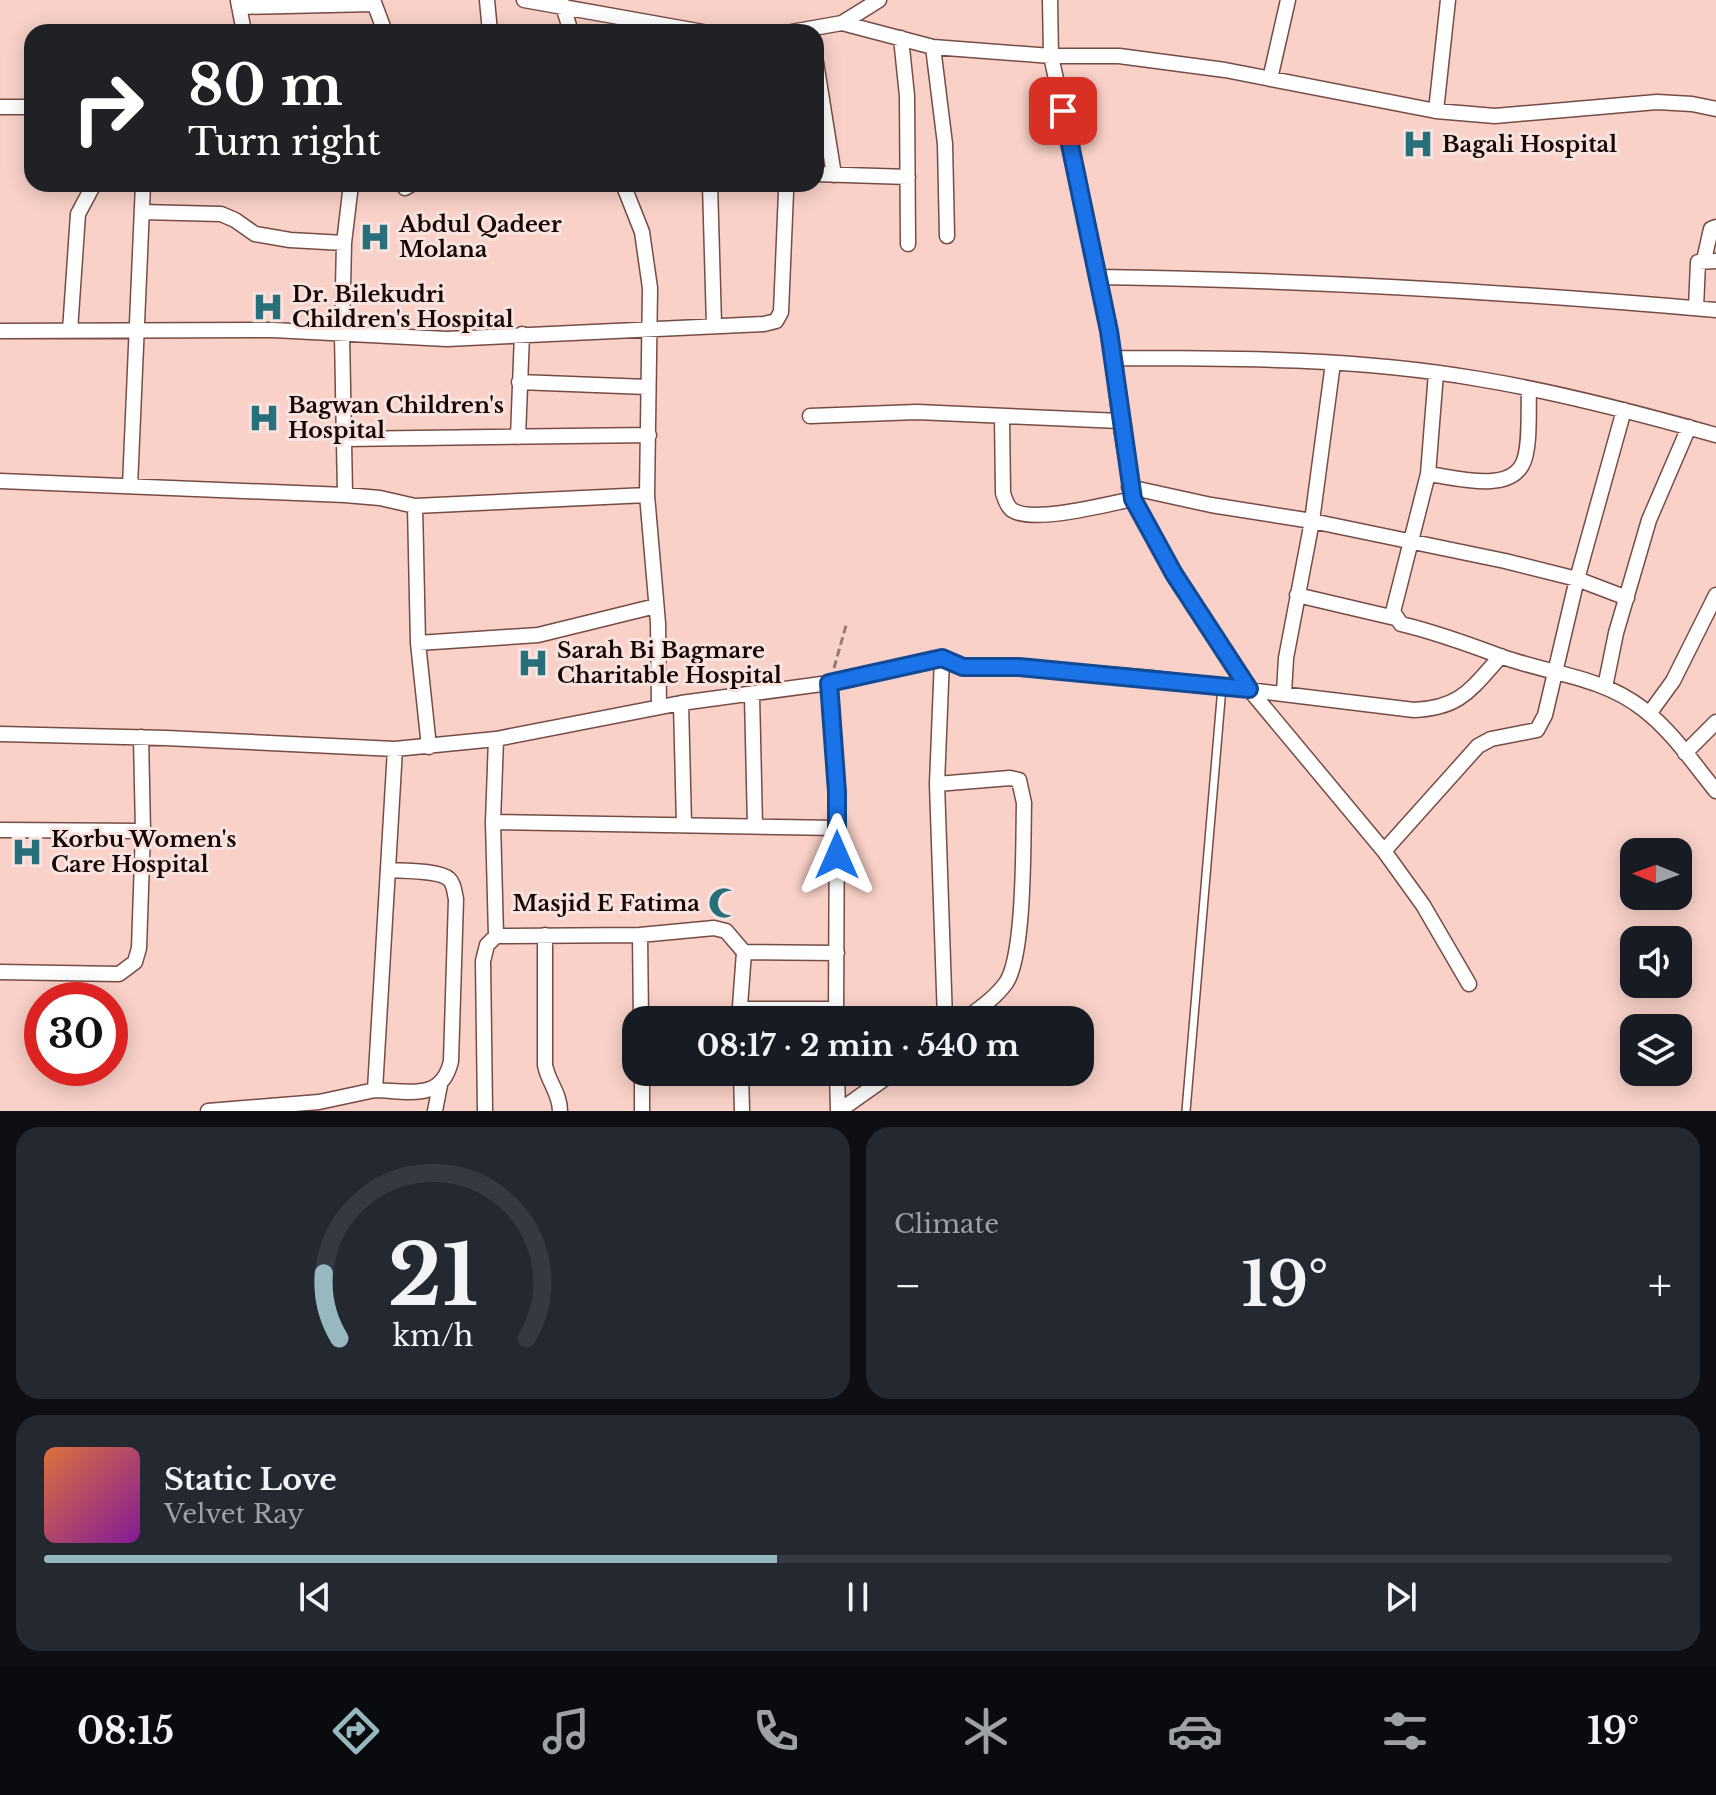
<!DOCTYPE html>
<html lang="en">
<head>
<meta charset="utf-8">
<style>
	body { margin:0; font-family:"Libre Baskerville",serif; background:#242831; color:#f1f3f6; height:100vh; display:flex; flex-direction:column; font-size:30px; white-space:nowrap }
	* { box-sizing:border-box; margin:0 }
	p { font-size:26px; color:#9ea1a6 }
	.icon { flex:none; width:44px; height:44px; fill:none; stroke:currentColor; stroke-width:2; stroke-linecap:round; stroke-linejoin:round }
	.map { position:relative; height:1111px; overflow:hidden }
	.drawer { display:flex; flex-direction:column; gap:16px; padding:16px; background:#0d0f14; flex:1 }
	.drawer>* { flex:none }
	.guide { position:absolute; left:24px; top:24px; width:800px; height:168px; border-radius:24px; box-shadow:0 4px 20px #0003; background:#202124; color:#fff; overflow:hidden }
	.needle { width:52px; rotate:271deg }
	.fabs { position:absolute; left:1620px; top:838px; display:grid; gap:16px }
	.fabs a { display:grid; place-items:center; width:72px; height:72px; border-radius:16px; background:#171b24; box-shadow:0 4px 20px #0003; font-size:40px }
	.speed { position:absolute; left:24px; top:982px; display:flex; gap:16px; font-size:40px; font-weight:700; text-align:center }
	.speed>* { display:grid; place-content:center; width:104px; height:104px; border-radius:50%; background:#171b24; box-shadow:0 4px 20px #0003; line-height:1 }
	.speed .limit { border:12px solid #d22; background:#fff; color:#111 }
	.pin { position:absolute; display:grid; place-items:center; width:68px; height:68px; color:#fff; margin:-34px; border-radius:16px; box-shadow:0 4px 12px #0006 }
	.me { position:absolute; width:88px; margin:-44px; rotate:0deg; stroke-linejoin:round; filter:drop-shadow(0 0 6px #0008) }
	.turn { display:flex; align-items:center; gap:28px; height:168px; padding:0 32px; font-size:36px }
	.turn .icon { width:104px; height:104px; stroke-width:2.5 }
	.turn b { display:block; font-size:56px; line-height:68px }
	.big { font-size:60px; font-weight:700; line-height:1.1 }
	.drawer .tile { flex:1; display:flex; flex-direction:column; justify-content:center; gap:12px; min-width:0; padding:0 28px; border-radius:24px; background:#242831 }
	.drawer .dial { align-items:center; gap:0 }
	.dial svg { height:208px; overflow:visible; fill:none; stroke:#363941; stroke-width:7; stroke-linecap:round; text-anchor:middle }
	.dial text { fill:#f1f3f6; stroke:none }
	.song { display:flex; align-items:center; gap:24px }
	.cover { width:96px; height:96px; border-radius:12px; background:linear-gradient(135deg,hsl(20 70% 55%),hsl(290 70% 35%)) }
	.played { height:8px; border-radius:4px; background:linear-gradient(90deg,#97b8bf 45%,#363941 45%) }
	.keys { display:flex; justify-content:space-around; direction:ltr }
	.heat { display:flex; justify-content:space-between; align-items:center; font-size:44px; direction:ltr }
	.drawer .tiles { flex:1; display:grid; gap:16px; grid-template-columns:1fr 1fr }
	.tile:last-child { grid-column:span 2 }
	.trip { position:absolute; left:622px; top:1006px; width:472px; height:80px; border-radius:24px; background:#171b24; box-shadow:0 4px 20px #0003; font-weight:700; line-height:80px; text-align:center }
	.tabs { display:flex; height:128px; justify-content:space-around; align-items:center; background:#090b0e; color:#9ea1a6 }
	.tabs .icon { width:56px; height:56px }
	.tabs .selected { color:#97b8bf }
	.tabs b { font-size:36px; color:#f1f3f6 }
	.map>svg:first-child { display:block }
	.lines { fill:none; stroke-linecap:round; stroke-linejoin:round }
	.service-casing { stroke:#764c44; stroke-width:10 }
	.minor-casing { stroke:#764c44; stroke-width:17 }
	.path { stroke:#987b75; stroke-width:3; stroke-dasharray:8 4; stroke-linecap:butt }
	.service { stroke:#fff; stroke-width:7 }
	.minor { stroke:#fff; stroke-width:14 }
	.route-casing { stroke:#114b97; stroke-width:20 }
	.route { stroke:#1a73e8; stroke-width:14 }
	.labels { text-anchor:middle; stroke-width:6; stroke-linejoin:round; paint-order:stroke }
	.poi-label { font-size:22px; font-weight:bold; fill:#160705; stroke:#f8e3df; text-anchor:start }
</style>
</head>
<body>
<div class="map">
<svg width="1716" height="1111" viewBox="0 0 1716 1111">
	<rect width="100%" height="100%" fill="#f9d1c8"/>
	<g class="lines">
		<defs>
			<path id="service" d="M1186,1111L1222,687"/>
			<path id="minor" d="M373,0L385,32
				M487,0L490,32
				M524,0L703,32
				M561,0L571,32
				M1050,0L1051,56L1099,277L1113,358L1120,421L1133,499L1174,574L1249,689L1384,851L1423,905L1469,984
				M238,1L244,32
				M239,7L373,4
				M842,23L879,0
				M791,32L842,23L933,47L1051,56H1119L1225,70L1436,111L1495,116L1657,102L1692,104L1716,109
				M901,38L907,96L908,244
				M933,47L945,144L947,236
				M816,62L834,175
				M1270,79L1288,0
				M0,107H32
				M1436,111L1448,0
				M816,174L908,177
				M623,184L642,232L650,288L647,495L658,623L659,707
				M710,184L714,325
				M405,188L412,184
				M142,212L221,214L235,220L255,234L290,240L344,243
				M1704,260L1711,229L1716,227
				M1099,277C1305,280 1511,292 1716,310
				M1696,308L1698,262L1716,261
				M0,331L273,330L447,339L764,324L776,321L781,312L786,192L783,184
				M70,331L78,214L94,184
				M1113,358C1235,358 1358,358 1479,379C1558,392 1638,413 1716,435
				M1436,373L1428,474L1393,612L1401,624C1435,632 1468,644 1500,656C1549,674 1601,676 1643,709C1672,731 1693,763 1716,791
				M519,382L647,387
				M810,416L917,412L1120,421
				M1002,416L1003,493C1005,500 1007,506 1012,510C1033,524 1108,504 1133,499
				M518,437L522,334
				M344,439L649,435
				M1428,474C1454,477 1507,493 1522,465C1531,450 1528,408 1529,390
				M0,481L345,495L380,498L415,506
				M130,486L143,184
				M1129,487L1211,505L1312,521L1505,561L1577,579L1627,598
				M345,495L342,334L344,243L351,184
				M1297,595L1395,618
				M418,643L538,635L656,606
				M942,658L937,784L945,1020
				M829,683L837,792L836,1020
				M1605,687L1616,633L1649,520L1689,427
				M1284,693L1286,658L1312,521L1333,363
				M752,695L755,826
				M681,703L684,825
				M1649,714L1673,681L1716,595
				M0,734L166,738L395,749L496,739L681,703L829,683L942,658L963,667H1019L1151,678L1414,710C1461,708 1471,689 1501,656
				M496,739L493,822L496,936L640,935L641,1020
				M429,747L418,643L415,506L647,495
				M1685,753L1716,722
				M937,784L1010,778L1019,780L1024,803C1023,842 1025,955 1006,983C995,998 979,1009 964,1020
				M493,822L837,828
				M0,830L143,831
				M1384,851L1478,746L1491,739L1537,730L1545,715L1577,579L1624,410
				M545,935V1065C548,1082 560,1093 560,1111
				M640,935L714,928L726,931L744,952L739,1020
				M744,952L837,953
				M0,972L119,974L135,962L139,948L143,831L141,737
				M739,1009H836
				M642,1072V1111
				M741,1072L742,1111
				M837,1072L838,1111
				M375,1090C407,1091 442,1102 451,1061L456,899C454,892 455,885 449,879C439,870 403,871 388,870
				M208,1111L319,1102L375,1090L395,749
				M435,1111L440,1085
				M485,1111L483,961L487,945L496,936
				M839,1111L894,1072"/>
		</defs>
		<use href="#service" class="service-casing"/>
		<use href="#minor" class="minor-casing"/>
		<path class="path" d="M834,668L847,622"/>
		<use href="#service" class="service"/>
		<use href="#minor" class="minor"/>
	</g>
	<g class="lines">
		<defs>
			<path id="route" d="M837,855V792L829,683L942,658L963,667H1019L1249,689L1174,574L1133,499L1109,331L1063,111"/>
		</defs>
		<use href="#route" class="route-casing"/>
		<use href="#route" class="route"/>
	</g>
	<defs>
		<symbol id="hospital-bare" viewBox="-9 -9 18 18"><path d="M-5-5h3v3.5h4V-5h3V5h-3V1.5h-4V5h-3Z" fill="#286f7c" stroke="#f8e3df" stroke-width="2.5" paint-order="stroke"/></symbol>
		<symbol id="mosque-bare" viewBox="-9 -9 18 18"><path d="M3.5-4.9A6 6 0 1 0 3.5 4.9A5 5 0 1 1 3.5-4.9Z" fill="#286f7c" stroke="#f8e3df" stroke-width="2.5" paint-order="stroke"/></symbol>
	</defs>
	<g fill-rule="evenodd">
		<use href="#hospital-bare" x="1396" y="122" width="44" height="44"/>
		<use href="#hospital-bare" x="353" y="215" width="44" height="44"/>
		<use href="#hospital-bare" x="246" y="285" width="44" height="44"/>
		<use href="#hospital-bare" x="242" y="396" width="44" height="44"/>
		<use href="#hospital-bare" x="511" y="641" width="44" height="44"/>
		<use href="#hospital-bare" x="5" y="830" width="44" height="44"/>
		<use href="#mosque-bare" x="702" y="881" width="44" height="44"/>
	</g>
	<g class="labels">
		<g class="poi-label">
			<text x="1442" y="152">Bagali Hospital</text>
			<text x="399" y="232">Abdul Qadeer<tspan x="399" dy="25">Molana</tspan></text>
			<text x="292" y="302">Dr. Bilekudri<tspan x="292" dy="25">Children's Hospital</tspan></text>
			<text x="288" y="413">Bagwan Children's<tspan x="288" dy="25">Hospital</tspan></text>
			<text x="557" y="658">Sarah Bi Bagmare<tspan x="557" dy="25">Charitable Hospital</tspan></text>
			<text x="51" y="847">Korbu Women's<tspan x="51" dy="25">Care Hospital</tspan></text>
			<text x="700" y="911" text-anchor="end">Masjid E Fatima</text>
		</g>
	</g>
</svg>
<div class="fabs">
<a><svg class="needle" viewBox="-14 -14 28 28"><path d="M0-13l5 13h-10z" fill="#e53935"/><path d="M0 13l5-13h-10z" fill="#9ea1a6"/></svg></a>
<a><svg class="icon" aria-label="sound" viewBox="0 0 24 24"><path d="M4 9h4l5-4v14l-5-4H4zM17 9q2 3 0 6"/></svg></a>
<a><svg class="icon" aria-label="layers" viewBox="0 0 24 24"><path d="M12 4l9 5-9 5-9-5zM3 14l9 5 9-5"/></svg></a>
</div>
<div class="speed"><div class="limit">30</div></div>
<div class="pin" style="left:1063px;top:111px;background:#d93025"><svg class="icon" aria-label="arrive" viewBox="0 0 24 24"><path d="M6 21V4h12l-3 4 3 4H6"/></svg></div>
<svg class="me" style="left:837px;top:855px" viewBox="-20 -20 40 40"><path d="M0-17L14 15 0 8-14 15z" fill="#1a73e8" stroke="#fff" stroke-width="4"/></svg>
<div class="trip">08:17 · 2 min · 540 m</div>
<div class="guide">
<div class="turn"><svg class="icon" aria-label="right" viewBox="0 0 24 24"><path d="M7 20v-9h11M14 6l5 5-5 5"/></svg><div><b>80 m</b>Turn right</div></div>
</div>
</div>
<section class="drawer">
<div class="tiles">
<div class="tile dial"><svg viewBox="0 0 100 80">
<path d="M14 69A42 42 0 1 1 86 69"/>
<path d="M14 69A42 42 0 0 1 8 44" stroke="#97b8bf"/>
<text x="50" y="56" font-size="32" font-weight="700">21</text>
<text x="50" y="72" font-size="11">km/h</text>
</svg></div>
<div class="tile"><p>Climate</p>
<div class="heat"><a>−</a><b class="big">19°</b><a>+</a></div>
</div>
<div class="tile">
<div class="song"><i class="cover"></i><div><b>Static Love</b><p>Velvet Ray</p></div></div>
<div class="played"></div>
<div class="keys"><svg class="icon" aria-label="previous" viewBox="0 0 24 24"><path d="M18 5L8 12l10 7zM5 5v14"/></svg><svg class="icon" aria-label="pause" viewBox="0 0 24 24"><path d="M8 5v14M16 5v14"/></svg><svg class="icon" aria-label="next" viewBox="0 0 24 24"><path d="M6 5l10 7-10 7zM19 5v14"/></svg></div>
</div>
</div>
</section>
<nav class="tabs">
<b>08:15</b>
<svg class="icon selected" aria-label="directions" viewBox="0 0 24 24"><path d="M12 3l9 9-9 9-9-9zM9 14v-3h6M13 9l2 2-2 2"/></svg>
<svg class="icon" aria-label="music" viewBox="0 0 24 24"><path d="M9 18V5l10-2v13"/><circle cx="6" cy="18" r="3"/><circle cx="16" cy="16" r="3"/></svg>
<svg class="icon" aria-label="phone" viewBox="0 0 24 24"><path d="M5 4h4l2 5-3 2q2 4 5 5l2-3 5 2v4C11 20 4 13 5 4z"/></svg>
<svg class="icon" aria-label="climate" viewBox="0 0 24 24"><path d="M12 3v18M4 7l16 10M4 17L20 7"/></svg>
<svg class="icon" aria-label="car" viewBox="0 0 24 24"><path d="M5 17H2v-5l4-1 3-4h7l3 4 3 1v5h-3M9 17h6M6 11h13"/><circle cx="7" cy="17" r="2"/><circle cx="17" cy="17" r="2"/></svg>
<svg class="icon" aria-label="filters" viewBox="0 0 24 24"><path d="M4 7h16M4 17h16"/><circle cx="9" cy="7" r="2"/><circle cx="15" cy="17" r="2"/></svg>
<b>19°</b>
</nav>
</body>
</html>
